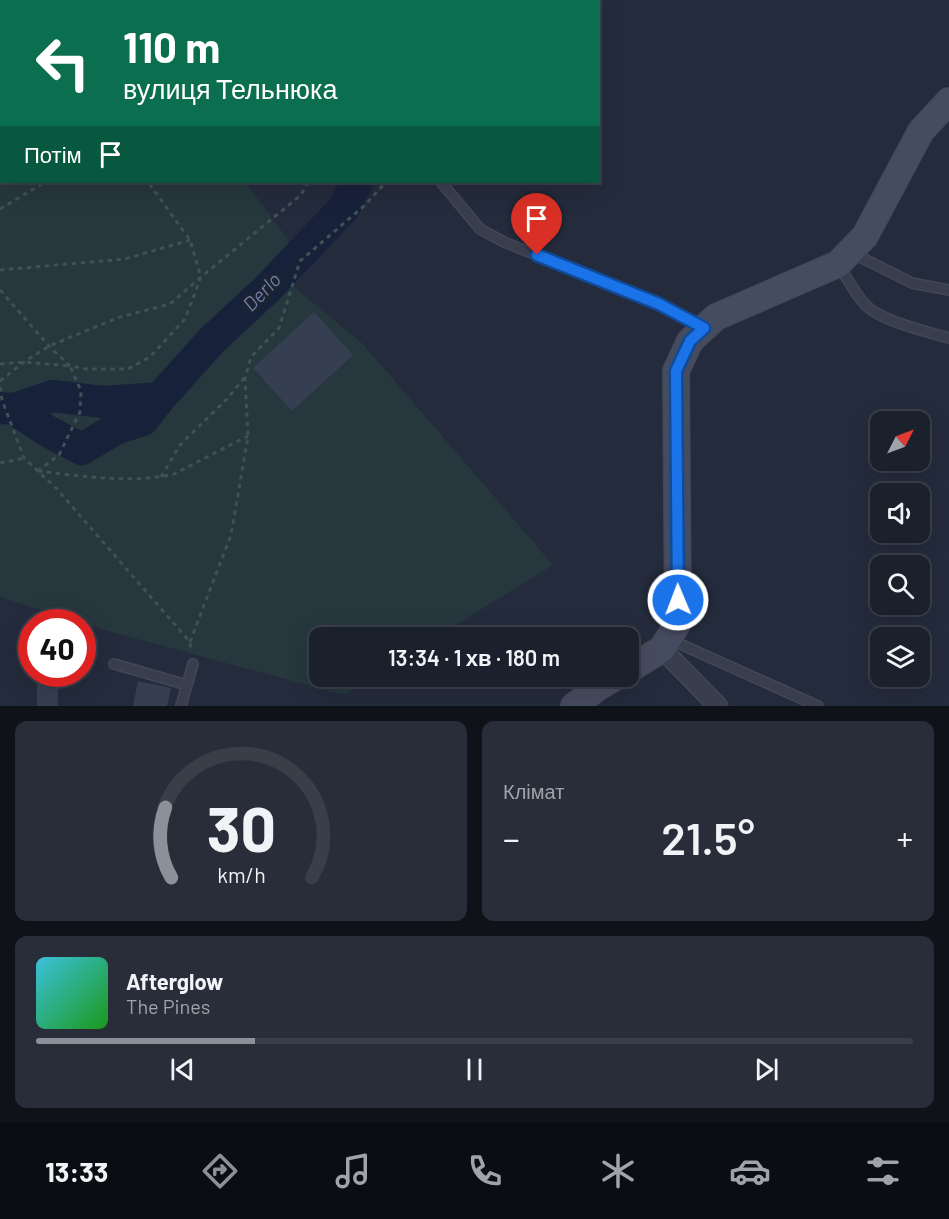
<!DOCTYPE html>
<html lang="uk">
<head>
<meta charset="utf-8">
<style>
	body { margin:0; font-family:Barlow,sans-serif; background:#282d39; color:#f1f3f6; height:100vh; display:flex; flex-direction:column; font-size:22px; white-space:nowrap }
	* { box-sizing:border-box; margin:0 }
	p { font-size:20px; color:#a0a3aa }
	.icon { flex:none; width:33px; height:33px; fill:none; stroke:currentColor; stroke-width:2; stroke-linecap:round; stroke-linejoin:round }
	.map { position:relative; height:706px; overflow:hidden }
	.drawer { display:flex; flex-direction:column; gap:15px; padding:15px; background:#0f1219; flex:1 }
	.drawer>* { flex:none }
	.hud { position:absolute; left:0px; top:0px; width:600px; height:183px; box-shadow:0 6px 24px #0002,0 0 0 2px #393e49; background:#0b6e4f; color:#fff; overflow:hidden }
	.needle { width:39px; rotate:48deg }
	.controls { position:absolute; left:870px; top:411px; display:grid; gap:12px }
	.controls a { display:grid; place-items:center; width:60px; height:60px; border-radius:12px; background:#1b202d; box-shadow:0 6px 24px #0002,0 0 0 2px #393e49; font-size:30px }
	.speed { position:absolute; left:18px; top:609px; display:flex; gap:12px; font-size:30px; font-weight:700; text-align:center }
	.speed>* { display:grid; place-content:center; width:78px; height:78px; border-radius:50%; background:#1b202d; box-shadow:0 6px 24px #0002,0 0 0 2px #393e49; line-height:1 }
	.speed .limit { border:9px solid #d22; background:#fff; color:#111 }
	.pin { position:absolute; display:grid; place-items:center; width:51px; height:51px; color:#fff; margin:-62px -26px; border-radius:50% 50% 50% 0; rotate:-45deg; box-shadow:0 0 6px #0007 }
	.pin .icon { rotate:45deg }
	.me { position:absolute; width:66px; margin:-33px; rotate:359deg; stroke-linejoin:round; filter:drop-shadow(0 0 4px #0008) }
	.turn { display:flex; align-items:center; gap:21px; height:126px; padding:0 24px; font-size:27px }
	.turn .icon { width:78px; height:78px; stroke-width:2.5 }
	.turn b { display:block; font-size:42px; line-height:51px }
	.then { display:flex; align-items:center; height:57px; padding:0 24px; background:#0003; gap:12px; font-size:22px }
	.big { font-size:45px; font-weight:600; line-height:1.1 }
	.drawer .tile { flex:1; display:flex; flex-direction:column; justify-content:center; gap:9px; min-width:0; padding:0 21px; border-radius:12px; background:#282d39 }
	.drawer .dial { align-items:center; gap:0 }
	.dial svg { height:156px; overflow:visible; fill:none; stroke:#393e49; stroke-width:7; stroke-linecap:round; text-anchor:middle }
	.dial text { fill:#f1f3f6; stroke:none }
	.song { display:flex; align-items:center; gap:18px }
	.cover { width:72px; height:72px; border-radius:9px; background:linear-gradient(135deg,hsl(190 70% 55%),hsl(120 70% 35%)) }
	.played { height:6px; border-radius:3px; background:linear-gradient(90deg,#8c9099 25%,#393e49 25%) }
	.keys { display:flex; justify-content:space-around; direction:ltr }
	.heat { display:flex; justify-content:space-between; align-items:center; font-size:33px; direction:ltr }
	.drawer .tiles { flex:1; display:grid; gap:15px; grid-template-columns:1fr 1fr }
	.tile:last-child { grid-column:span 2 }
	.trip { position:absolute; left:309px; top:627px; width:330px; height:60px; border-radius:12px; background:#1b202d; box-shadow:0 6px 24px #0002,0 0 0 2px #393e49; font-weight:600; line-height:60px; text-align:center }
	.menu { display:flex; height:96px; justify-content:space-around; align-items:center; background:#0b0d12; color:#a0a3aa }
	.menu .icon { width:42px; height:42px }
	.menu .current { color:#8c9099 }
	.menu b { font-size:27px; color:#f1f3f6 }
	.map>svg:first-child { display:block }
	.green { fill:#26373d }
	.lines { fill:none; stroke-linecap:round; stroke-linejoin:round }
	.river { stroke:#18213a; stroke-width:32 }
	.building { fill:#363f52 }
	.lane-casing { stroke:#414755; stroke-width:12 }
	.street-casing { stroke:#414755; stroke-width:21 }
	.secondary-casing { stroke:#414755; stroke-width:28 }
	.path { stroke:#3f5155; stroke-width:3; stroke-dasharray:4.5 4.5; stroke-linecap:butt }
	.lane { stroke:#383e4c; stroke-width:9 }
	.street { stroke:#383e4c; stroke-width:18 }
	.secondary { stroke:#464c5f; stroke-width:26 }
	.route-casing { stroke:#114b97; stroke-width:15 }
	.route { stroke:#1a73e8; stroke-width:10 }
	.labels { text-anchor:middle; stroke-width:6; stroke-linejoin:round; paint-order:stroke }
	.water-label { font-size:20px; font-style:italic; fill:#6e7ea6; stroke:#1d2331 }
</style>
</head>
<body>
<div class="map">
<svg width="949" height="706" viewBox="0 0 949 706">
	<rect width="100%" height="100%" fill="#242b3c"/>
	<path class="green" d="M0,68L2,182H245L295,249L284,279L363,344L553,565L436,637L320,638V676L373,677L344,695L108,631L0,597Z"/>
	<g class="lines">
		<path class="river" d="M431,2L432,0
			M0,408L14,409L49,432L82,449L115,429L143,420L160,398L212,340L267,289L344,208L357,182
			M14,409L53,396L103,402L160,398"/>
	</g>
	<path class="building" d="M314,312L353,355L292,411L253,368Z
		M37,674H58V706H37Z
		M138,681L171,688L167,706H133Z"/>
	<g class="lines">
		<defs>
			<path id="lane" d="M322,0L323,2
				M507,2L508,0
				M441,182L480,229L504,242L659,304L701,327
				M852,253L912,283L949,290
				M839,266C849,280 858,301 873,311C891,323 928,332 949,338
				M671,640L818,706
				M114,664L187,685
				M181,706L193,664"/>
			<path id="street" d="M662,649L718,706"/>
			<path id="secondary" d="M628,670L662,649L678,623L676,371L690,341L716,317L838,264L865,236L921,131L949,101
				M574,706L597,688L617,676"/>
		</defs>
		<use href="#lane" class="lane-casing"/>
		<use href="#street" class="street-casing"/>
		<use href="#secondary" class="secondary-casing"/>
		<path class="path" d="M0,69L2,68
			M0,209L42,184
			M0,270L125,259L190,240
			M0,290L49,346L70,366L87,369H128L150,357L185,319L201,277L301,195L308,182
			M0,364L24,362L70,366L81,391L80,412L59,455L39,470
			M0,381L24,362L49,346L120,317L170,304L201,277L190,240L148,182
			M0,387L2,400L24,458L56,488L190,642L191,651
			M0,463L24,458
			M38,471C81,476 132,484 174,474L248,436
			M161,477L180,445L227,399L244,378
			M190,642L231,535L248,436L245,378L251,357L279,328L300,261L364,206L386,182"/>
		<use href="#lane" class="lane"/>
		<use href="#street" class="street"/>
		<use href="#secondary" class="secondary"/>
	</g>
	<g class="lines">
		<defs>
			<path id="route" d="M537,255L659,304L704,328L690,341L676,371L678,600"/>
		</defs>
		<use href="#route" class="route-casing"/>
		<use href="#route" class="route"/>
	</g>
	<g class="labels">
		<g class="water-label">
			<text transform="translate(262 292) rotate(-46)" y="7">Derlo</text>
		</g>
	</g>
</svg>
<div class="controls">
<a><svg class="needle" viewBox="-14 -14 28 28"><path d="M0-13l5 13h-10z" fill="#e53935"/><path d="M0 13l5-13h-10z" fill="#a0a3aa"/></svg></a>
<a><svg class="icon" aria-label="sound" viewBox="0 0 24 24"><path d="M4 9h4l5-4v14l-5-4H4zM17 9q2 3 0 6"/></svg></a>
<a><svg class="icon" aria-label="search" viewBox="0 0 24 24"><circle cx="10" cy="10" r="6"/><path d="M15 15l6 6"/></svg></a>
<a><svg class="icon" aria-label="layers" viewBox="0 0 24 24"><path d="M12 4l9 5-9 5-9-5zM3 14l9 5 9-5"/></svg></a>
</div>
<div class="speed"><div class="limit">40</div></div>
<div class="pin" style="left:537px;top:255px;background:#d93025"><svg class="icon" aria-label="arrive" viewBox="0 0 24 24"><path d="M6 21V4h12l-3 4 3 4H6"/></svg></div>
<svg class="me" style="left:678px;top:600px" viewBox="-20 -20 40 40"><circle r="17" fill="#1a73e8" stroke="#fff" stroke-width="3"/><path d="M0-11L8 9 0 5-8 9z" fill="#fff"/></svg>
<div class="trip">13:34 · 1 хв · 180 m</div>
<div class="hud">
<div class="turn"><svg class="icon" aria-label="left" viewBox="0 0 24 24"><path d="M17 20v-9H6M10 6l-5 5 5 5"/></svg><div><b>110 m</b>вулиця Тельнюка</div></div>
<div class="then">Потім<svg class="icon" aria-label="arrive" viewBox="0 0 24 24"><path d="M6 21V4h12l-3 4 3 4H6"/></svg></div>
</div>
</div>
<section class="drawer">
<div class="tiles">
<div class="tile dial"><svg viewBox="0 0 100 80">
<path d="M14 69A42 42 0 1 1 86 69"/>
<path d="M14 69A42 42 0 0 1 11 33" stroke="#8c9099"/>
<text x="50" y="56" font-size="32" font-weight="700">30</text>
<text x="50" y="72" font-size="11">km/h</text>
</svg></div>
<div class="tile"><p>Клімат</p>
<div class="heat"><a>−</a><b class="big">21.5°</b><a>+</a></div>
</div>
<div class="tile">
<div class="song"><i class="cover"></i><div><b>Afterglow</b><p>The Pines</p></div></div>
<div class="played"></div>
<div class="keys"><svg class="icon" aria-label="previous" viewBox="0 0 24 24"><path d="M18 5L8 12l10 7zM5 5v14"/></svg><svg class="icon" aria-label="pause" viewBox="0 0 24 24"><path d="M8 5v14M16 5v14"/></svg><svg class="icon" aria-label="next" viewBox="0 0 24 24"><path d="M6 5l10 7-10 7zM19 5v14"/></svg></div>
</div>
</div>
</section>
<nav class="menu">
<b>13:33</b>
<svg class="icon current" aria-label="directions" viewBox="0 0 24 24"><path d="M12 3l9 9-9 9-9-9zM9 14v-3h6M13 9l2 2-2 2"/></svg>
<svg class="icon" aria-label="music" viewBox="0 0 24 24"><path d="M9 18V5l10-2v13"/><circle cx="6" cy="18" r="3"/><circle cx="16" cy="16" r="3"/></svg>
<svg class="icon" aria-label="phone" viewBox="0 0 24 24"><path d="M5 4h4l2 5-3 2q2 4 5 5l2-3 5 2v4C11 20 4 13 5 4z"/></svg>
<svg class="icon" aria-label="climate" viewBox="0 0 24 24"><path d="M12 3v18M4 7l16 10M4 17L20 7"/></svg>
<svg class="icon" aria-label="car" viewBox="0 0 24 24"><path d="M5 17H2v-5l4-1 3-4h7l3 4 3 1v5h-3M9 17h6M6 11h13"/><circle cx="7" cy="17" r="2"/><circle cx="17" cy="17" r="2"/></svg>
<svg class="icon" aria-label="filters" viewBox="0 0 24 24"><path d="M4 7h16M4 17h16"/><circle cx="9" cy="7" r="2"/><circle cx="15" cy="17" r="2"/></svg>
</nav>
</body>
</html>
